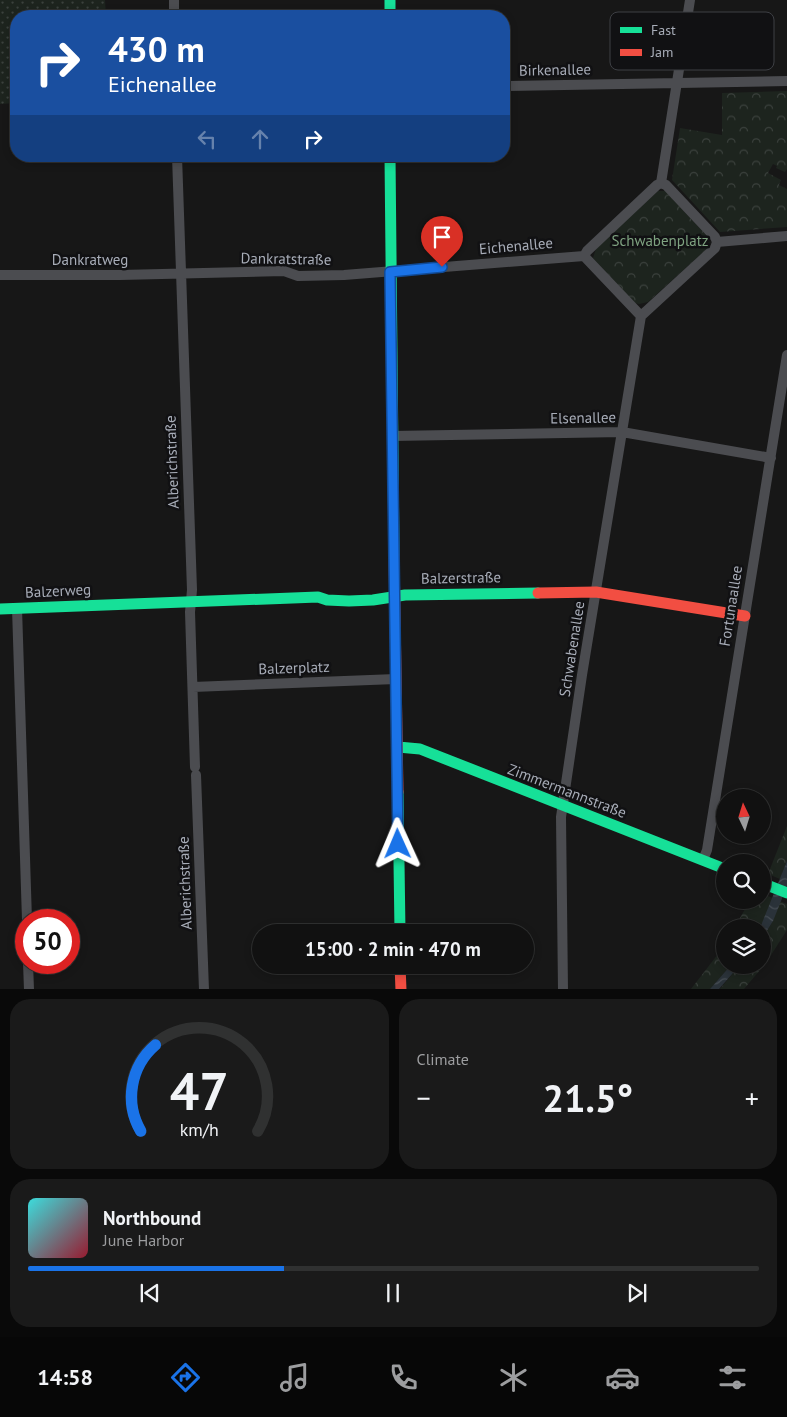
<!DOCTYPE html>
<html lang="en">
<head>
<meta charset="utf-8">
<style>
	body { margin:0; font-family:"PT Sans",sans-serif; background:#1a1a1a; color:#f1f3f6; height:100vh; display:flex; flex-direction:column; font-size:19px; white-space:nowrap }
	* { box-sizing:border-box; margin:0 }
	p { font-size:16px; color:#9c9d9f }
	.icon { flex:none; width:28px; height:28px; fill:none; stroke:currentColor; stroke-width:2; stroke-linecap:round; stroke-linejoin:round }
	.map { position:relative; height:989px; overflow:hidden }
	.side { display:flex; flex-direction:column; gap:10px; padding:10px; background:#090909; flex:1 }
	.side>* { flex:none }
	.guide { position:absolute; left:10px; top:10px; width:500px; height:152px; border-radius:20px; box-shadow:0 2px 8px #0003,0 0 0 1px #303131; background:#1a4fa0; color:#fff; overflow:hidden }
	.needle { width:32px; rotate:356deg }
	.tools { position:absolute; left:716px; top:789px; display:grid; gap:10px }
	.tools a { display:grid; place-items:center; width:55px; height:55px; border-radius:50%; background:#111; box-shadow:0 2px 8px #0003,0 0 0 1px #303131; font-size:25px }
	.speed { position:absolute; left:15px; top:909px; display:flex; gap:10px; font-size:25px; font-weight:700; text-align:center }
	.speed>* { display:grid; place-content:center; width:65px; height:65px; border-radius:50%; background:#111; box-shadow:0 2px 8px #0003,0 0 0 1px #303131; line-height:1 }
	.speed .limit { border:8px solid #d22; background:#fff; color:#111 }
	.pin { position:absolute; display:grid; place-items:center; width:42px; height:42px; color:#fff; margin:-51px -21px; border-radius:50% 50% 50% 0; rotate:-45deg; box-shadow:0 0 5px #0007 }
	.pin .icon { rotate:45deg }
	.me { position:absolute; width:55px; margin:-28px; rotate:359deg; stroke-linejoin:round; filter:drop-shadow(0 0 4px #0008) }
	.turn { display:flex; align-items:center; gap:18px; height:105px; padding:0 15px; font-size:22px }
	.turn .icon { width:65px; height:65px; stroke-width:2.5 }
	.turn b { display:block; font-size:35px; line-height:42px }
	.lanes { display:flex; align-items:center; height:48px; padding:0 15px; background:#0003; justify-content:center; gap:25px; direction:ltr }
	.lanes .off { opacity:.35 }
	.big { font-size:38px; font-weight:800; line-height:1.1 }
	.side .tile { flex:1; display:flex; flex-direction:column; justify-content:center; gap:8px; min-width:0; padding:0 18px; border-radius:20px; background:#1a1a1a }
	.side .dial { align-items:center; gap:0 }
	.dial svg { height:130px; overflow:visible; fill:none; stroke:#303131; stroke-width:7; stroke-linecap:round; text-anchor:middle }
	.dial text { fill:#f1f3f6; stroke:none }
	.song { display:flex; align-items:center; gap:15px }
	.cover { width:60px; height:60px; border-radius:8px; background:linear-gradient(135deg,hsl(180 70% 55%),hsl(350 70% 35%)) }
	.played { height:5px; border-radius:2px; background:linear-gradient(90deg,#1a73e8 35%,#303131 35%) }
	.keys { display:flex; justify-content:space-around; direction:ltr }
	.heat { display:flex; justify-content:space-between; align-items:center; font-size:28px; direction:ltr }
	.side .tiles { flex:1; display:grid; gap:10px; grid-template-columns:1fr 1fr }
	.tile:last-child { grid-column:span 2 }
	.trip { position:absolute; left:252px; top:924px; width:282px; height:50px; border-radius:25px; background:#111; box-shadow:0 2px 8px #0003,0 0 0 1px #303131; font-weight:800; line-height:50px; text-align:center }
	.tabs { display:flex; height:80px; justify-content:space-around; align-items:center; background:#070707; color:#9c9d9f }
	.tabs .icon { width:35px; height:35px }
	.tabs .current { color:#1a73e8 }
	.tabs b { font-size:22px; color:#f1f3f6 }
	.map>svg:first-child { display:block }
	.forest { fill:url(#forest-crowns) }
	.garden { fill:url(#garden-dots) }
	.water { fill:url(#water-waves) }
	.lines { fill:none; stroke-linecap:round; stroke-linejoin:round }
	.street { stroke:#4b4c50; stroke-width:10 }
	.fast { stroke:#16e098; stroke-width:11 }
	.jam { stroke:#f24e42; stroke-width:11 }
	.route-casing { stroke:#114b97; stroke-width:12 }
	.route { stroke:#1a73e8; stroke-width:9 }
	.labels { text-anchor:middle; stroke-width:5; stroke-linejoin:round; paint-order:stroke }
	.street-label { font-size:15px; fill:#a8adb8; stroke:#111113 }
	.park-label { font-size:15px; fill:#7fa381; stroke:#111113 }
	.key { fill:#111113; stroke:#3e4045; stroke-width:1 }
	.key-label { font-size:14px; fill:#a8adb8 }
</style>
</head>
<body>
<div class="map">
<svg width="787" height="990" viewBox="0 0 787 990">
	<defs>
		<pattern id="forest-crowns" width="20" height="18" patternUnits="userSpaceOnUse" patternTransform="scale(1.25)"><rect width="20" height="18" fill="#1d241e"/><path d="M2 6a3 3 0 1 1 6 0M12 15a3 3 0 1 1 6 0" fill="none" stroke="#3b413d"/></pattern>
		<pattern id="garden-dots" width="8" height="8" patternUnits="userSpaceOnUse" patternTransform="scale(1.25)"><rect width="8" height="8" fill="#1d241e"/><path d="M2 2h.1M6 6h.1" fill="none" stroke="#3b413d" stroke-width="1.8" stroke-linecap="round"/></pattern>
		<pattern id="water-waves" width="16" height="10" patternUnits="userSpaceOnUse" patternTransform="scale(1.25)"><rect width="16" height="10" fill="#2a3239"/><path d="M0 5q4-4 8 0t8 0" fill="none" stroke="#464d54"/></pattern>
	</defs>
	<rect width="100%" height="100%" fill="#171717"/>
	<path class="forest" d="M787,91V169L785,172L776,168L777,166L773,164L768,173L781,180L779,185L787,189V227L720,232L672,180L680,128L722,135V93Z
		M658,191H665L708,237L710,246L648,302L639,304L635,303L593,258L596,249Z
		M787,826V861L780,879L787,882L768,874Z
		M763,894L787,904V930L766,963L744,989L719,990L740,965H762L763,937L773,921L762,923L760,927H735L750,900H762Z
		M725,945V965H731L710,989H691Z"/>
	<path class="garden" d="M0,0H105L106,16H16V103L0,104Z"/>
	<path class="water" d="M787,861V886L773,921L763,937L762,928H760Z
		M731,965H740L719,989H710Z"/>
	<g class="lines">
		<path class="street" d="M174,0V16
			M504,86L787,81
			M177,156L192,590L190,612L195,767
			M661,183L666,185L715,237L717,242L715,248L641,316L584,256L587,251L657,185Z
			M661,183L690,0
			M717,242L787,236
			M0,275H120L284,271L298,276L344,275L584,256
			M392,436L622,432L771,458
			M17,608L27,920
			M193,687L396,679
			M196,775L204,990
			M703,860L707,850L787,355
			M28,962L29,990
			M563,990L561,817L582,675L641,316"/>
		<path class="fast" d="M390,0V16
			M390,156L394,555
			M0,609L318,597L327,600L349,601L373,600L405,595L538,593
			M398,747L420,749L725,869
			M398,792L400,932
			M762,883L787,893"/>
		<path class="jam" d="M394,555L398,792
			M538,593L596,592L745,616
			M400,965L401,990"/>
	</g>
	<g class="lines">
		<defs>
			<path id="route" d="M398,844L390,272L442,267"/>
		</defs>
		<use href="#route" class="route-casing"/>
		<use href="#route" class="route"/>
	</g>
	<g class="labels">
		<g class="street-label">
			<text transform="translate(555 70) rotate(-1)" y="5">Birkenallee</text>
			<text transform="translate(516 246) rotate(-5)" y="5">Eichenallee</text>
			<text transform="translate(286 259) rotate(1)" y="5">Dankratstraße</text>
			<text x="90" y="265">Dankratweg</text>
			<text transform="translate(583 418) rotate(-1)" y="5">Elsenallee</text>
			<text transform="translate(172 462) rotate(-92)" y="5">Alberichstraße</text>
			<text transform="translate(461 578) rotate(-1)" y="5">Balzerstraße</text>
			<text transform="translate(58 591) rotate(-3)" y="5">Balzerweg</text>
			<text transform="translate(731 606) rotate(-81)" y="5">Fortunaallee</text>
			<text transform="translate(572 649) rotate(-81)" y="5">Schwabenallee</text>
			<text transform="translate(294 668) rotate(-2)" y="5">Balzerplatz</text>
			<text transform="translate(567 791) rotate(21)" y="5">Zimmermannstraße</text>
			<text transform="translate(185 883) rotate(-92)" y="5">Alberichstraße</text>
		</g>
		<g class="park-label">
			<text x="660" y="246">Schwabenplatz</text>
		</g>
	</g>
	<rect x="610" y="12" width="164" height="58" rx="8" class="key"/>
	<rect x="620" y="27" width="22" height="6" fill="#16e098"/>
	<rect x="620" y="49" width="22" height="7" fill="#f24e42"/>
	<g class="key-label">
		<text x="651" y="35">Fast</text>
		<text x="651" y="57">Jam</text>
	</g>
</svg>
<div class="tools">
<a><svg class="needle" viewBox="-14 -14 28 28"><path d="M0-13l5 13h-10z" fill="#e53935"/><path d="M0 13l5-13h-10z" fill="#9c9d9f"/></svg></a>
<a><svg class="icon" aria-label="search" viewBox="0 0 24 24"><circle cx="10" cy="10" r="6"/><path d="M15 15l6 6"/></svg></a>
<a><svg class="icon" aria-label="layers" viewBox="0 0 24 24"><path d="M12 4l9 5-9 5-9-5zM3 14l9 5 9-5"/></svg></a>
</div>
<div class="speed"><div class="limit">50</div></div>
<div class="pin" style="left:442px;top:267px;background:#d93025"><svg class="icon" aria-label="arrive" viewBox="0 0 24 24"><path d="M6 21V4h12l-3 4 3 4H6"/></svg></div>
<svg class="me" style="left:398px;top:844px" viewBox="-20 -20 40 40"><path d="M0-17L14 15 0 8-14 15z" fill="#1a73e8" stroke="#fff" stroke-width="4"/></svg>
<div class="trip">15:00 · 2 min · 470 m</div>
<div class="guide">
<div class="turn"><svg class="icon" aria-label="right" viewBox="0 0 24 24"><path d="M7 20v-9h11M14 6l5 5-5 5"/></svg><div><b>430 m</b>Eichenallee</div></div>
<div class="lanes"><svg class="icon off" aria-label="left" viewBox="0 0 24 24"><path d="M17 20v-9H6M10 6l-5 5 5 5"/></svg><svg class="icon off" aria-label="ahead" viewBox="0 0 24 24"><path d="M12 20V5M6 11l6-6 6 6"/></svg><svg class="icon" aria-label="right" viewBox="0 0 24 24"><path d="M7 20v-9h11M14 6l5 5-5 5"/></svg></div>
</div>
</div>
<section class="side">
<div class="tiles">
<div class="tile dial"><svg viewBox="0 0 100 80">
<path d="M14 69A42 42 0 1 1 86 69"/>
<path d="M14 69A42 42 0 0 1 23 16" stroke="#1a73e8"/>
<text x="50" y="56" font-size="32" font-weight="700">47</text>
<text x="50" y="72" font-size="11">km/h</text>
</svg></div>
<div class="tile"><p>Climate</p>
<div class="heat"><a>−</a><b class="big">21.5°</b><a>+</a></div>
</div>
<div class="tile">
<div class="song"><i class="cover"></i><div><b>Northbound</b><p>June Harbor</p></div></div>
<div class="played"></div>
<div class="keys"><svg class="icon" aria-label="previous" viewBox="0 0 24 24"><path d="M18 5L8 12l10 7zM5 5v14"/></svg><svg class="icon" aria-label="pause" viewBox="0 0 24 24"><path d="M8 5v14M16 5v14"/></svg><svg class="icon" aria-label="next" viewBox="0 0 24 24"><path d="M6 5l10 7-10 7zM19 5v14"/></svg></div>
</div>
</div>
</section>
<nav class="tabs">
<b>14:58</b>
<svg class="icon current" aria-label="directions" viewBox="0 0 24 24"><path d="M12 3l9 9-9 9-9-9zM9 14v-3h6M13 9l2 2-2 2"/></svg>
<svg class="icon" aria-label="music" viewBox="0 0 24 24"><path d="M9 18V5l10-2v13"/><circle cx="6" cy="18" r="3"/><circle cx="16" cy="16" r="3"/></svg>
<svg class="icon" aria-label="phone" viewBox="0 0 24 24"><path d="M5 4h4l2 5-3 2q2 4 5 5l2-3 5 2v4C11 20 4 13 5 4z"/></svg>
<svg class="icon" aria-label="climate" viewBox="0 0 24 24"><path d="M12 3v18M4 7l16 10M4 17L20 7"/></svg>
<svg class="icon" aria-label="car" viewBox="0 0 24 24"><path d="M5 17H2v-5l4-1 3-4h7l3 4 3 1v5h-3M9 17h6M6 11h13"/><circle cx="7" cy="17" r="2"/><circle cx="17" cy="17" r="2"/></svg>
<svg class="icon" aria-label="filters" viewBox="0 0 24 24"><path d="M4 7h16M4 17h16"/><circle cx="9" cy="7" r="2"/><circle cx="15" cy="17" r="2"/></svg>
</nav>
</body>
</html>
